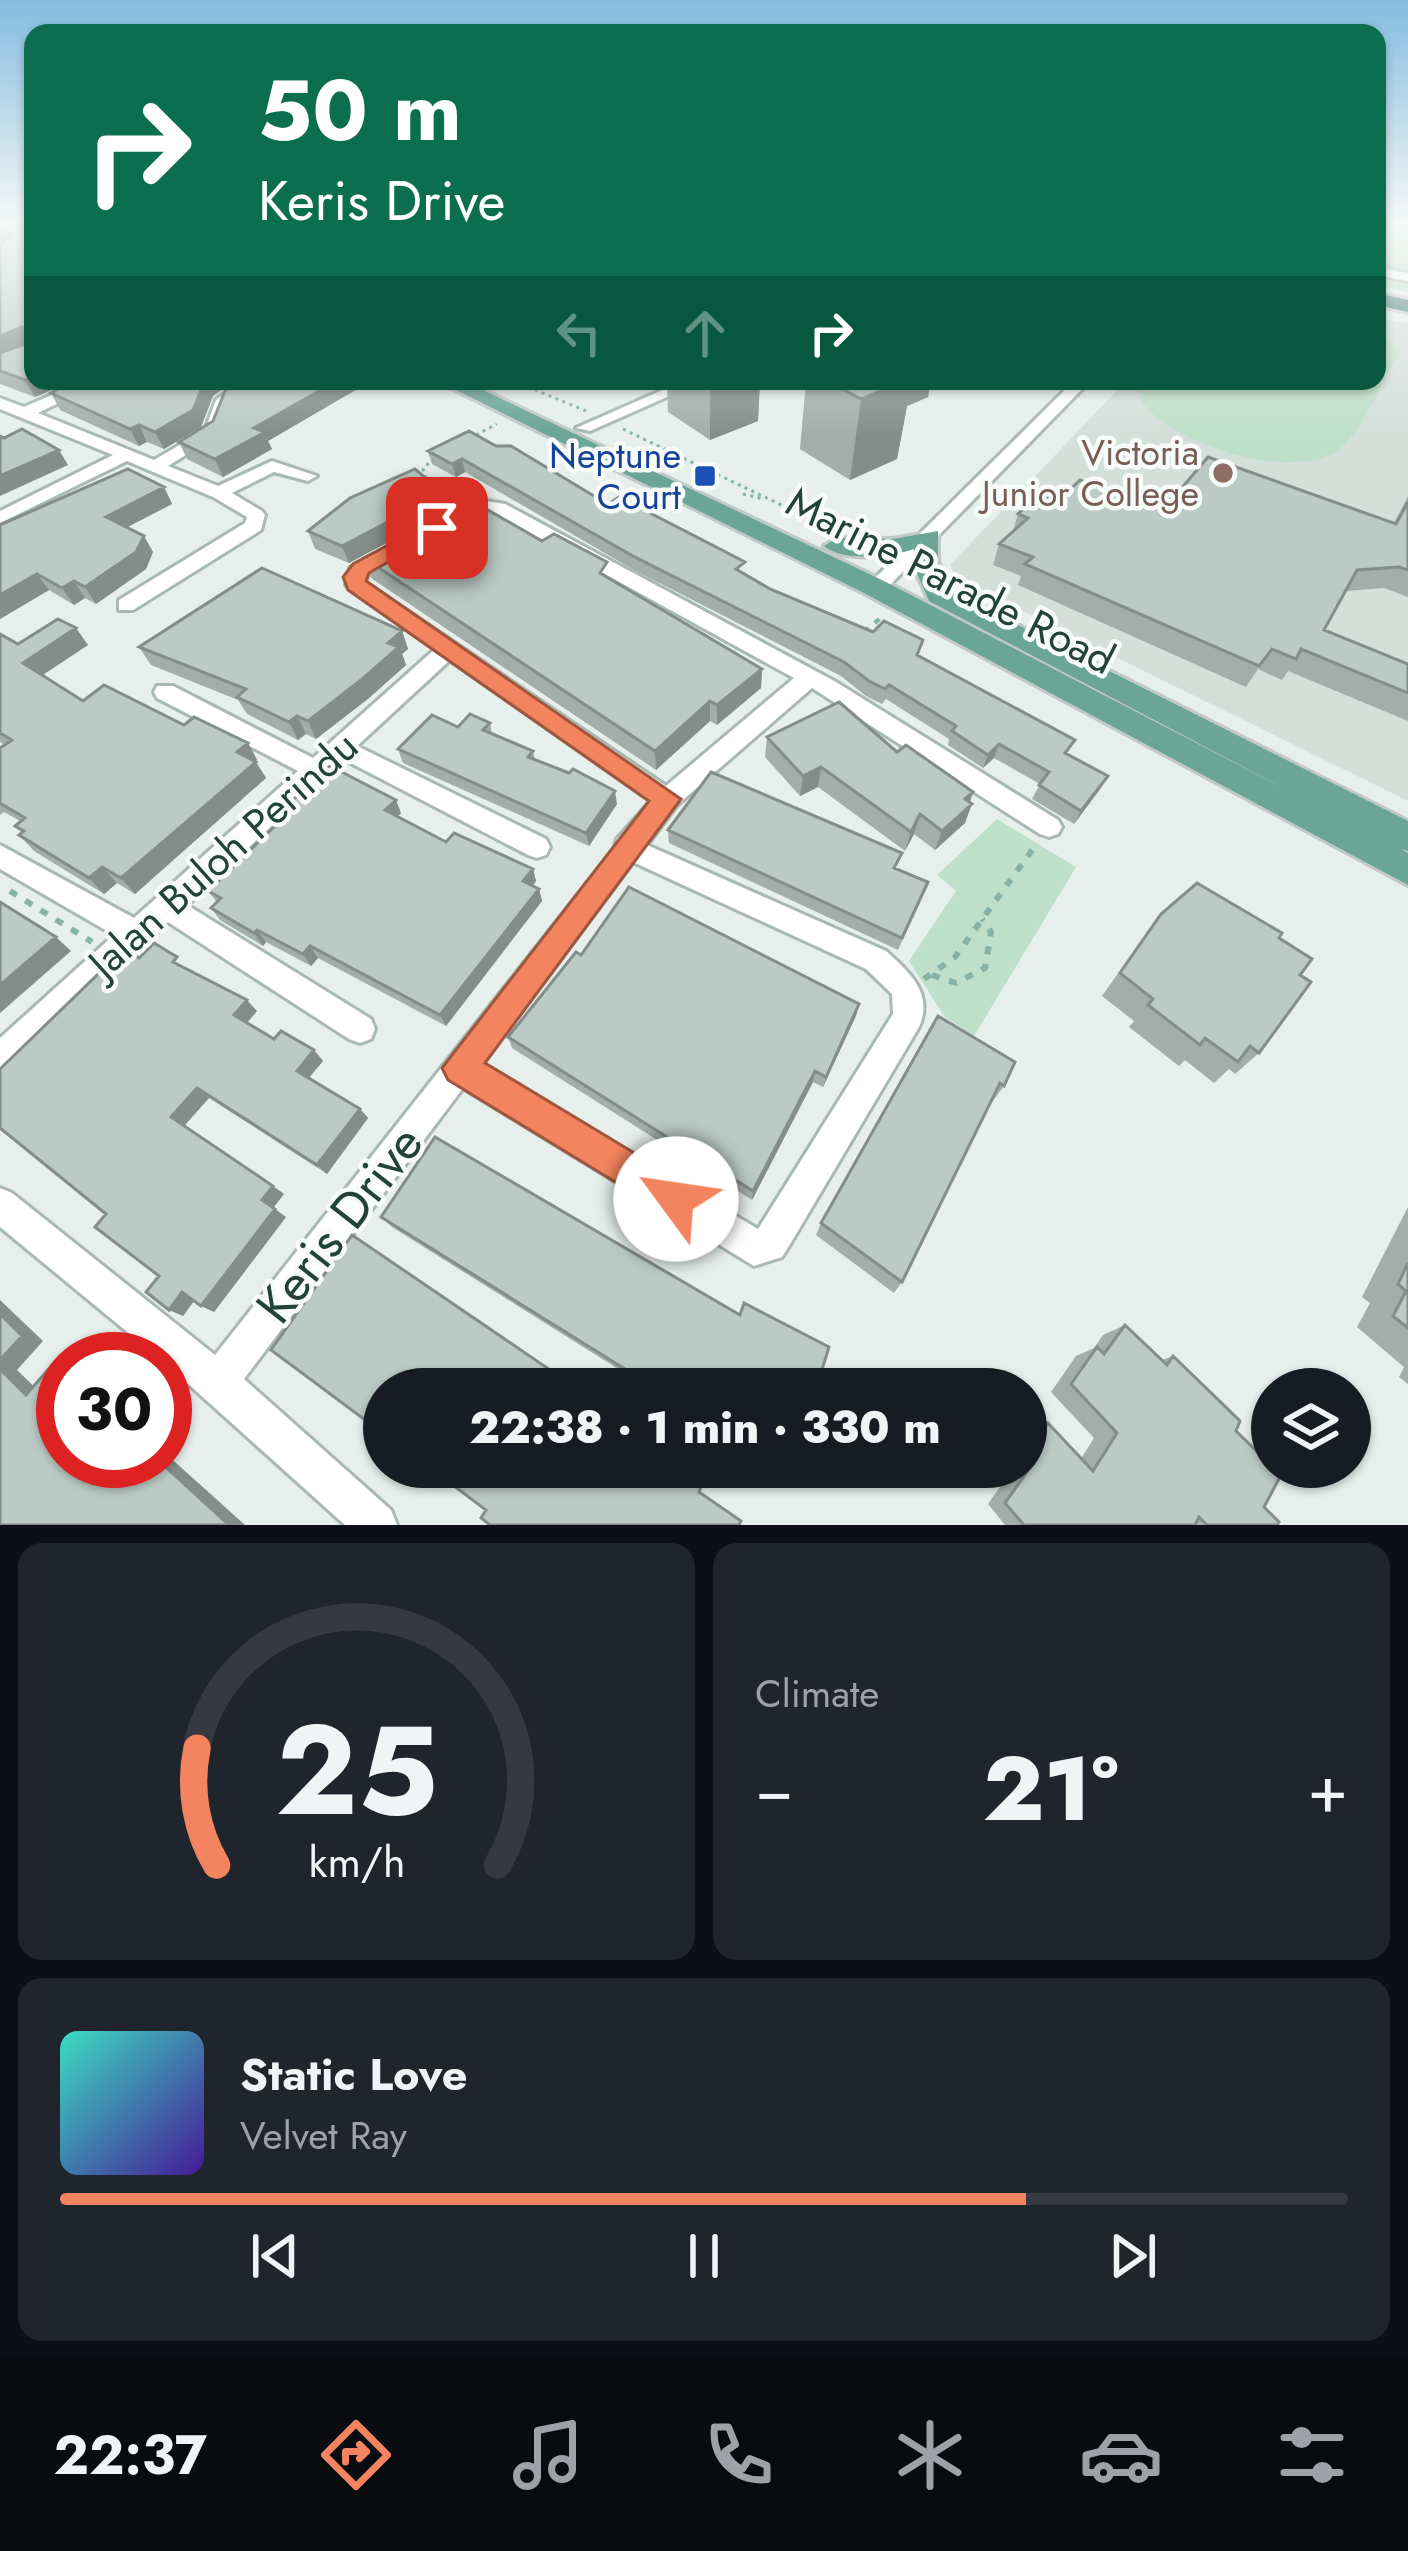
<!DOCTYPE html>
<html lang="en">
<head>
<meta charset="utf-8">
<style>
	body { margin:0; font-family:Jost,sans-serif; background:#20242c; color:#f1f3f6; height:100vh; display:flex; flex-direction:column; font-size:45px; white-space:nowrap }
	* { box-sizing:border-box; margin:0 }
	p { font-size:39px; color:#9ea1a6 }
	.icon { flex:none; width:66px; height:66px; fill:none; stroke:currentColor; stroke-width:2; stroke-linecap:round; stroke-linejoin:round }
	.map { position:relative; height:1525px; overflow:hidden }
	.sheet { display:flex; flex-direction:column; gap:18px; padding:18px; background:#0d0f14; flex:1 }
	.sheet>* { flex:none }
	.banner { position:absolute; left:24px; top:24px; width:1362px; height:366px; border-radius:24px; box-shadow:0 3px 9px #0004; background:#0b6e4f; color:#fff; overflow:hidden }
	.buttons { position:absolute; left:1251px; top:1368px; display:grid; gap:24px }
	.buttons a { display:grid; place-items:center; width:120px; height:120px; border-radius:50%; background:#171b24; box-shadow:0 3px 9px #0004; font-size:60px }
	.speed { position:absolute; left:36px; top:1332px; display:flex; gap:24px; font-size:60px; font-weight:700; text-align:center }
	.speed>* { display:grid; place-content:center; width:156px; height:156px; border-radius:50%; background:#171b24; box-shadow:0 3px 9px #0004; line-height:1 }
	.speed .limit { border:18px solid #d22; background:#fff; color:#111 }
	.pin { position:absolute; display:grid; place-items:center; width:102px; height:102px; color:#fff; margin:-51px; border-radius:24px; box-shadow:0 6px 18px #0006 }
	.me { position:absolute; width:132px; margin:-66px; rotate:301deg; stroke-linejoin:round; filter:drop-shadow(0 0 9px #0008) }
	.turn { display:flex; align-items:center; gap:42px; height:252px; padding:0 36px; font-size:54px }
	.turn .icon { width:156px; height:156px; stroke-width:2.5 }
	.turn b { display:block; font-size:84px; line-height:102px }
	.lanes { display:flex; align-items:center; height:114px; padding:0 36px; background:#0003; justify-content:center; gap:60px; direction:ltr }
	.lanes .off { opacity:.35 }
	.big { font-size:90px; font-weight:800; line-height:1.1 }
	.sheet .widget { flex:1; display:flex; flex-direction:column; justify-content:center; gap:18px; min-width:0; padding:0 42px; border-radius:24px; background:#20242c }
	.sheet .dial { align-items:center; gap:0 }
	.dial svg { height:312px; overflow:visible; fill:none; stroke:#363941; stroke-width:7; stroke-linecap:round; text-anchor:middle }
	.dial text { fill:#f1f3f6; stroke:none }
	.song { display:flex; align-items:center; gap:36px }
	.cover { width:144px; height:144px; border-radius:18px; background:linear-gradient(135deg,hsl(170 70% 55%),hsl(260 70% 35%)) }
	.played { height:12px; border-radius:6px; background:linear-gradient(90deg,#f4845f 75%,#363941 75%) }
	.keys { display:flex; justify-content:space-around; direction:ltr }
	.heat { display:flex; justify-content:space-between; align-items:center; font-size:66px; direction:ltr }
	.sheet .tiles { flex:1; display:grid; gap:18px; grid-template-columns:1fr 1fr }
	.widget:last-child { grid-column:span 2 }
	.trip { position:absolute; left:363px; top:1368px; width:684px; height:120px; border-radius:60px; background:#171b24; box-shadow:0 3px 9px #0004; font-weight:800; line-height:120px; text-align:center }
	.menu { display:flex; height:192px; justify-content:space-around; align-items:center; background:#090b0e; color:#9ea1a6 }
	.menu .icon { width:84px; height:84px }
	.menu .on { color:#f4845f }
	.menu b { font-size:54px; color:#f1f3f6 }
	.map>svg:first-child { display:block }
	.built { fill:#d4dfda }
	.green { fill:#bfe0c8 }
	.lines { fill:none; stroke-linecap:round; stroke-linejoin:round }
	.minor-casing { stroke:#a8b8b2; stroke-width:6 }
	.major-casing { stroke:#c2cac8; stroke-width:6 }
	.highway-casing { stroke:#c2cac8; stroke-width:6 }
	.path-far2 { stroke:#86b3a5; stroke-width:3; stroke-dasharray:3 4.5; stroke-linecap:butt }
	.path-far1 { stroke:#86b3a5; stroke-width:4.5; stroke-dasharray:6 8; stroke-linecap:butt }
	.path { stroke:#86b3a5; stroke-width:6; stroke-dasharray:8 10; stroke-linecap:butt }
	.minor { fill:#fff; fill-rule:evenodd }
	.major { fill:#6aa596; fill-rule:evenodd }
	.highway { fill:#2f6f62; fill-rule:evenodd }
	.wall { fill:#a1aea9 }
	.shaded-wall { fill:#838d89 }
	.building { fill:#bbcac4; stroke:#838d89; stroke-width:3 }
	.route { fill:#f4845f; stroke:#9f563e; stroke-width:3 }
	.education-dot { fill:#8d6e63; stroke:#f7fbf9; stroke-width:4.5 }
	.transit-dot { fill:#1a4fb4; stroke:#f7fbf9; stroke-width:4.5 }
	.labels { text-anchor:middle; stroke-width:9; stroke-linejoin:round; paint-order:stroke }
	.far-education-label { font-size:36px; fill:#785e54; stroke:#f7fbf9; text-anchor:end }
	.far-transit-label { font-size:36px; fill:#164399; stroke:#f7fbf9; text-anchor:end }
	.street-label { font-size:42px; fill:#24423a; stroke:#f7fbf9 }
	.near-street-label { font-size:51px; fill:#24423a; stroke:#f7fbf9 }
</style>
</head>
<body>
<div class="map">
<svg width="1408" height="1525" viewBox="0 0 1408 1525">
	<rect width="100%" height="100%" fill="#e6efeb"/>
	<path class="built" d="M1377,317L1408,324V801L957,579L950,565L1126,381H1377Z"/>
	<path class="green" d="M1377,221H1408V292L1377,286Z
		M1377,330L1400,351C1383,379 1366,425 1342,447C1297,486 1167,444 1139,398L1143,381H1377Z
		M997,819L1076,867L974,1036L945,1017L909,961L956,891L937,875Z"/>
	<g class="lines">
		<defs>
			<path id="minor" d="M1377,267L1408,273V281L1377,275Z
				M84,381H103L38,413L154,460L205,430L216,400L241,381H258L228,405L218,435L168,466L218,486L272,461L317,476L308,481L274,472L232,493L262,511L265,515L261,530L133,610H119V600L245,523L247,517L213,497L127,461L0,523V511L113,455L0,409V398L24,407Z
				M683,381H703L590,431L576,428Z
				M1074,381H1090L883,592H869V584Z
				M480,500L505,504L836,682L1058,820L1062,827L1058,834L1049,837L1040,834L812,688L676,806L647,845L886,951C909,972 934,993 919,1027L789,1246L782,1257L754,1266L463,1088L244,1379L391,1510L397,1525H345L165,1363V1359H160L0,1227V1188L12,1193L215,1355L614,849L617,839L651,801L450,660L357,746L546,839L550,847L546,855L537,858L528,855L343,759L187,905L371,1019L375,1029L371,1039L360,1043L349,1039L168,922L11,1069L0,1073V1038L114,935L0,869V845L134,918L298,771L157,698L154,692L157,686H173L313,758L435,649L346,585L350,568L395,544L402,546V554L367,575L366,583L666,786L794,678L494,513L483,511L452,525L443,520ZM633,862L866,969L892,994L893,1014L758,1229L482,1064Z"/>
			<path id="major" d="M438,381H464L886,582L1287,790L929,601L912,562L914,549C891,557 843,562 824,546L837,538L893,539L938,531V562L952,592L1408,821V851L1401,849L1408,853V885L866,594Z"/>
			<path id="highway" d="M1377,293L1408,300V312L1377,305Z"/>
		</defs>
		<use href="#minor" class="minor-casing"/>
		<use href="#major" class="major-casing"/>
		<use href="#highway" class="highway-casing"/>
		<path class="path-far2" d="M416,381L431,389
			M514,381L586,411
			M623,429L829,528
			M476,435L497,424
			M434,458L423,469L426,478L463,497
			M743,494L764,499"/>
		<path class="path-far1" d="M864,632L883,616"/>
		<path class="path" d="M10,891L92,942
			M932,975L956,983L985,968L991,932L982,919
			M924,979L955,957L1035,846"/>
		<use href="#minor" class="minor"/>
		<use href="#major" class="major"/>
		<use href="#highway" class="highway"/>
	</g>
	<path class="wall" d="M0,221H33L73,381L35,397L0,384Z
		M237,381H371L268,441L272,449L223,477L187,459L179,442L213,421Z
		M667,381H760L758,421L710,440L668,412Z
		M806,381H931L928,397L907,406L897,459L850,480L800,449Z
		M51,393L213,396L201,427L164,449L147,442L139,446L60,410Z
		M469,431L770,589L919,656L1068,754L1108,776L1100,789L1074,824L1032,799L1040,784L994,758L983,768L948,745L949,739L886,699L882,704L866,696L841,676L634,570L465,472L456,477L432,464L428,451Z
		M164,487L172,504L127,527L153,552L146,569L96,604L85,598L74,605L49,590L0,619V525Z
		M443,493L448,510L349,563L315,549L308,531Z
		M1408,496V597L1384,588L1346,591L1324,630L1408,664V721L1288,671L1282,680L1258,669L1246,687L1018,585L1021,576L993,565L999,544L1013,531L1018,514L1057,502L1394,523Z
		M364,558L608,578L762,669L761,688L717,725L710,721L656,770L371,578Z
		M402,631L408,649L402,654L406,665L369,698L316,739L306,734L298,740L247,714L238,700L151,665L139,647Z
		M0,634L18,644L88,645L43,675L83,701L248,743L257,760L255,761L266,778L135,894L117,883L104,894L34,851L19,835L22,833L15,826L20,821L4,812L0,815V748L5,745L0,742Z
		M490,723L492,734L533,751L535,760L617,804L589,846L403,763L398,749L458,727Z
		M767,737L897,752L973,792L965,823L935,850L914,834L905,851L818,787L800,796L765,757Z
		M401,813L397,817L446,842L533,869L536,881L532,886L539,889L542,901L446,1026L318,958L311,966L266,942L263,946L220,920L211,908L217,902L208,891L274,827L270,821Z
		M668,830L896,869L923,895L898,950L669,843Z
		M1143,938H1279L1300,975L1259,1053L1235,1074L1229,1069L1214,1083L1185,1060L1179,1066L1129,1027L1134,1021L1102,996Z
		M581,955L859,1004L823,1087L813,1082L752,1200L512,1048L508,1037Z
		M139,958L188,968L257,1011L247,1023L274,1039L314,1050L323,1061L309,1078L360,1109L368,1118L327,1174L209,1098L184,1126L284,1194L273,1208L286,1217L214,1312L194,1301L183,1316L159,1276L106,1214Z
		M938,1016L1004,1086L992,1102H991L902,1282L894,1293L816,1235L821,1223Z
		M1408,1207V1384L1399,1377L1404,1367L1357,1327L1370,1303L1362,1297Z
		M381,1217L816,1389H650L392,1227Z
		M1125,1325L1162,1360L1173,1356L1236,1431L1264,1507L1277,1525H1005L988,1504L1008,1475L1002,1467H1026V1432L1028,1429L1048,1423L1081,1459L1094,1438L1051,1392L1076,1356L1094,1348L1103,1335Z
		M752,1467H793L788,1484L784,1486Z"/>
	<path class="shaded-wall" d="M22,327L31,343L0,356V336Z
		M33,377V381H73L35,397L25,380Z
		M205,381H234L213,396L201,427L164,449L155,432Z
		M337,381H371L268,441L272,449L223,477L215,459L254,428Z
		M710,381H760L758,421L710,440Z
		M890,381H931L928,397L907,406L897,459L850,480L861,399Z
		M139,425L147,442L139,446L130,429Z
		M59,450L68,465L0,496V476Z
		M462,459L465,472L456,477L452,464Z
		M164,487L172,504L116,533L106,517Z
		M443,493L448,510L349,563L342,546Z
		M144,536L153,552L146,569L96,604L85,587Z
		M37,574L49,590L0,619V595Z
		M74,581L85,598L74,605L62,588Z
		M76,628L88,645L36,679L23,663Z
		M402,631L408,649L402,654L406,665L369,698L316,739L308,721Z
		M762,669L761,688L717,725V705Z
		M710,701V721L656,770L655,751Z
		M297,716L306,734L298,740L289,722Z
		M248,743L257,760L247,768L237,752Z
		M999,744L994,758L983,768L988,755Z
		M256,762L266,778L135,894L121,878Z
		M821,767L818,787L800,796L803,776Z
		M1108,776L1100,789L1074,824L1081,811Z
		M615,791L617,804L589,846L586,833Z
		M973,792L967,808L972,804L965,823L935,850L942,831L965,799Z
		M396,800L401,813L391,823L385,810Z
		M920,814L914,834L905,851L911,832Z
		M102,867L117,883L104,894L89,878Z
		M533,869L536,881L526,894L523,881Z
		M539,889L542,901L446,1026L440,1015Z
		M257,930L266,942L263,946L254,933Z
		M56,937L71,951L0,1013V985Z
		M310,946L318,958L311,966L303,954Z
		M247,1000L257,1011L244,1026L234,1015Z
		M859,1004L856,1016L823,1087L826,1077Z
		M314,1050L323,1061L306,1081L297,1071Z
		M815,1071L813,1082L752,1200L753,1191Z
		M197,1088L209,1098L183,1127L171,1117Z
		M360,1109L368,1118L327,1174L317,1165Z
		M273,1186L284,1194L273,1208L262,1200Z
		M275,1209L286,1217L214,1312L201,1306Z
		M182,1292L196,1298L183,1316L169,1310Z
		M0,1300L43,1341L17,1370L47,1399L26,1395L0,1369Z
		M165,1453L245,1525H229L159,1461H165Z"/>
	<path class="building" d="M0,221H33V377L25,380L0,371V353L25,344L28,331L22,327L0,336V244L12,235H0Z
		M73,381H205L193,410L155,432L139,425L130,429L51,393Z
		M237,381H337L254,428L265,432L215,459L179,442L213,421L225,391Z
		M828,381H906L861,399Z
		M22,429L59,450L0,476V436L4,438Z
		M469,431L496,446H511L594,496L610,503L619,497L745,562L736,569L770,589L873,632L884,621L923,640L917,655L1075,740L1065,753L1108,776L1081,811L1039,785L1049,772L999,744L988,755L952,731L956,726L889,685L885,689L869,681L844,662L633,556L462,459L452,464L428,451Z
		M1208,457L1396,524L1408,502V570L1399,567L1357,570L1324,630L1408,664V693L1301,649L1296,659L1272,649L1259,666L1025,564L1033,557L999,544L1028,518L1018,514L1039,495L1057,502L1080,480L1156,508L1174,497Z
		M128,469L164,487L106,517L144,536L136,552L85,587L74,581L62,588L37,574L0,595V525Z
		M415,469L443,493L342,546L308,531L350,498Z
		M474,502L542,541L554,534L607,562L600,573L762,669L717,705L710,701L655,751L364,558Z
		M262,568L402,631L388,643L399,647L361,680L308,721L297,716L289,722L237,697L246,689L139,647Z
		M58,619L76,628L23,663L83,701L104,685L184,725L194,717L248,743L237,752L256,762L121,878L102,867L89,878L19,835L24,831L15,826L25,818L0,803V748L12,740L0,733V634L18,644Z
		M839,702L897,752L906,745L973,792L965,799L972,804L942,831L920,814L911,832L821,767L803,776L767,737Z
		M470,714L490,723L483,730L533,751L528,757L569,773L573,769L615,791L586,833L398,749L432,715L458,727Z
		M330,766L396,800L385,810L446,842L454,833L533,869L523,881L539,889L440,1015L310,946L303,954L257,930L254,933L211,908L221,898L208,891L276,825L270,821Z
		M711,772L902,853L894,868L928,882L902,938L668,830Z
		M1197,883L1282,933L1279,938L1312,959L1300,975L1311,982L1259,1053L1250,1046L1238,1062L1205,1038L1200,1045L1148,1005L1153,999L1120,973L1161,914Z
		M629,887L859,1004L826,1077L815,1071L753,1191L508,1037L576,952L581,955Z
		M0,902L56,937L0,985Z
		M154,943L177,957L173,962L247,1000L234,1015L274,1039L281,1031L314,1050L297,1071L360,1109L317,1165L197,1088L171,1117L273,1186L262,1200L275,1209L201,1306L182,1292L169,1310L146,1292L159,1276L95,1227L106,1214L0,1128V1069L124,949L139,958Z
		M938,1016L1015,1062L1004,1086L1000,1083L902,1282L821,1223Z
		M435,1137L740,1315L744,1303L829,1347L816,1389H657L381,1217Z
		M352,1235L578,1389H384V1434L271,1350Z
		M1408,1263V1328L1393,1316L1406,1291L1398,1284Z
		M0,1314L22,1336L0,1360Z
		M1125,1325L1167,1365L1173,1356L1240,1421L1236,1431L1281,1475L1264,1507L1279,1522L1277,1525H1207L1199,1517L1195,1525H1024L1005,1503L1027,1472L1023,1467H1026V1454L1048,1423L1093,1471L1117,1433L1071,1384L1097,1347L1104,1354Z
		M53,1364L63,1373V1461H159L229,1525H0V1369L26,1395Z
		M429,1467H709L699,1492L741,1521L739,1525H490L481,1518L486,1510Z
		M758,1467H793L788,1484Z"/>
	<linearGradient id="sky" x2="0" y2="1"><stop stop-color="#84bce0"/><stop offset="0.51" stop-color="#f4f8f6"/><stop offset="1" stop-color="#f4f8f6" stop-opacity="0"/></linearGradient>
	<rect width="1408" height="435" fill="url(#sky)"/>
	<path class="route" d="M429,523L447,528L369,573L366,581L681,799L485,1063L689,1186L695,1199L689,1213L676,1219L448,1080L442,1068L649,801L348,590L343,577L353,564Z"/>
	<circle class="education-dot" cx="1223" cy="473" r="12"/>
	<rect class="transit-dot" x="693" y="464" width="24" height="24" rx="6"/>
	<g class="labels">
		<g class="far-education-label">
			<text x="1199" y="465">Victoria<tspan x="1199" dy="41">Junior College</tspan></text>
		</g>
		<g class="far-transit-label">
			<text x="681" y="468">Neptune<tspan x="681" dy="41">Court</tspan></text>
		</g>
		<g class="street-label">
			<text transform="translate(951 580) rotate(27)" y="15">Marine Parade Road</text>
			<text transform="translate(223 854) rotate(-42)" y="15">Jalan Buloh Perindu</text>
		</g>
		<g class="near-street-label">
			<text transform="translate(339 1224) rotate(-52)" y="18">Keris Drive</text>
		</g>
	</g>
</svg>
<div class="buttons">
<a><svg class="icon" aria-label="layers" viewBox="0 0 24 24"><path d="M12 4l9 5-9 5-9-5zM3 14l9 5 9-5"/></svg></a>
</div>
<div class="speed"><div class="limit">30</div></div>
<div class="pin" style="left:437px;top:528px;background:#d93025"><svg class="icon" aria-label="arrive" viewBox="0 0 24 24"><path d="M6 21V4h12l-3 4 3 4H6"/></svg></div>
<svg class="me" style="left:676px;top:1199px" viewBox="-20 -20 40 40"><circle r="19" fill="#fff"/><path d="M0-13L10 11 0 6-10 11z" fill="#f4845f"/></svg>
<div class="trip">22:38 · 1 min · 330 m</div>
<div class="banner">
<div class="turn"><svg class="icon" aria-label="right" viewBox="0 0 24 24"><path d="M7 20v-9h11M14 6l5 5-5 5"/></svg><div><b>50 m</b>Keris Drive</div></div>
<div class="lanes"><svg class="icon off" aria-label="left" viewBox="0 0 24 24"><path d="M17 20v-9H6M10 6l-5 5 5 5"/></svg><svg class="icon off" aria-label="ahead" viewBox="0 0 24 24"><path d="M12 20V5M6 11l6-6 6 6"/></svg><svg class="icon" aria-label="right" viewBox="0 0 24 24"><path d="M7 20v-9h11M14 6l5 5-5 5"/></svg></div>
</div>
</div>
<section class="sheet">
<div class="tiles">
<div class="widget dial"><svg viewBox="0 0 100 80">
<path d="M14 69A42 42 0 1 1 86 69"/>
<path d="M14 69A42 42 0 0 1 9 39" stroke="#f4845f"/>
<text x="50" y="56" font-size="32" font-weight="700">25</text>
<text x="50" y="72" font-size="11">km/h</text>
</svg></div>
<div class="widget"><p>Climate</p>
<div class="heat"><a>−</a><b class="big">21°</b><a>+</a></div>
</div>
<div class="widget">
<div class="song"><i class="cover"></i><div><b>Static Love</b><p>Velvet Ray</p></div></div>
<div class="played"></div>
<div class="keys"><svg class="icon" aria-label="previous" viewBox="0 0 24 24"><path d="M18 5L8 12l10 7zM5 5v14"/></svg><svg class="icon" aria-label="pause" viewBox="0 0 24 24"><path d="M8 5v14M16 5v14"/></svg><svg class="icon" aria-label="next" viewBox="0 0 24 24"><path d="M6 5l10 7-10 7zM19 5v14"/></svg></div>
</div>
</div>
</section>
<nav class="menu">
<b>22:37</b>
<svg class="icon on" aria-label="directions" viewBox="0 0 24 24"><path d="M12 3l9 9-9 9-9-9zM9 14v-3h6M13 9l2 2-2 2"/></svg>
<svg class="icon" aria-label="music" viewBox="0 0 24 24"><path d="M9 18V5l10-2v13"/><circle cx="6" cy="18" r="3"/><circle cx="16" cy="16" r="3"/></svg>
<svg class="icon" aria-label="phone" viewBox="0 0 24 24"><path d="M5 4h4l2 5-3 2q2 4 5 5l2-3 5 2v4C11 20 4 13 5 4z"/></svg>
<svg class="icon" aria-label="climate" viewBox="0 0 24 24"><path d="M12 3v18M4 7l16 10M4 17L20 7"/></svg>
<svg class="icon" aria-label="car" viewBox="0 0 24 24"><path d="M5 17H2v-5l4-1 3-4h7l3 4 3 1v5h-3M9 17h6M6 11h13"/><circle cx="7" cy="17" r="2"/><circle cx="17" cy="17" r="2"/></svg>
<svg class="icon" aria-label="filters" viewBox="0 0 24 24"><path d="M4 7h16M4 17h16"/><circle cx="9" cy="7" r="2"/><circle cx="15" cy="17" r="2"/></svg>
</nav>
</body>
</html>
